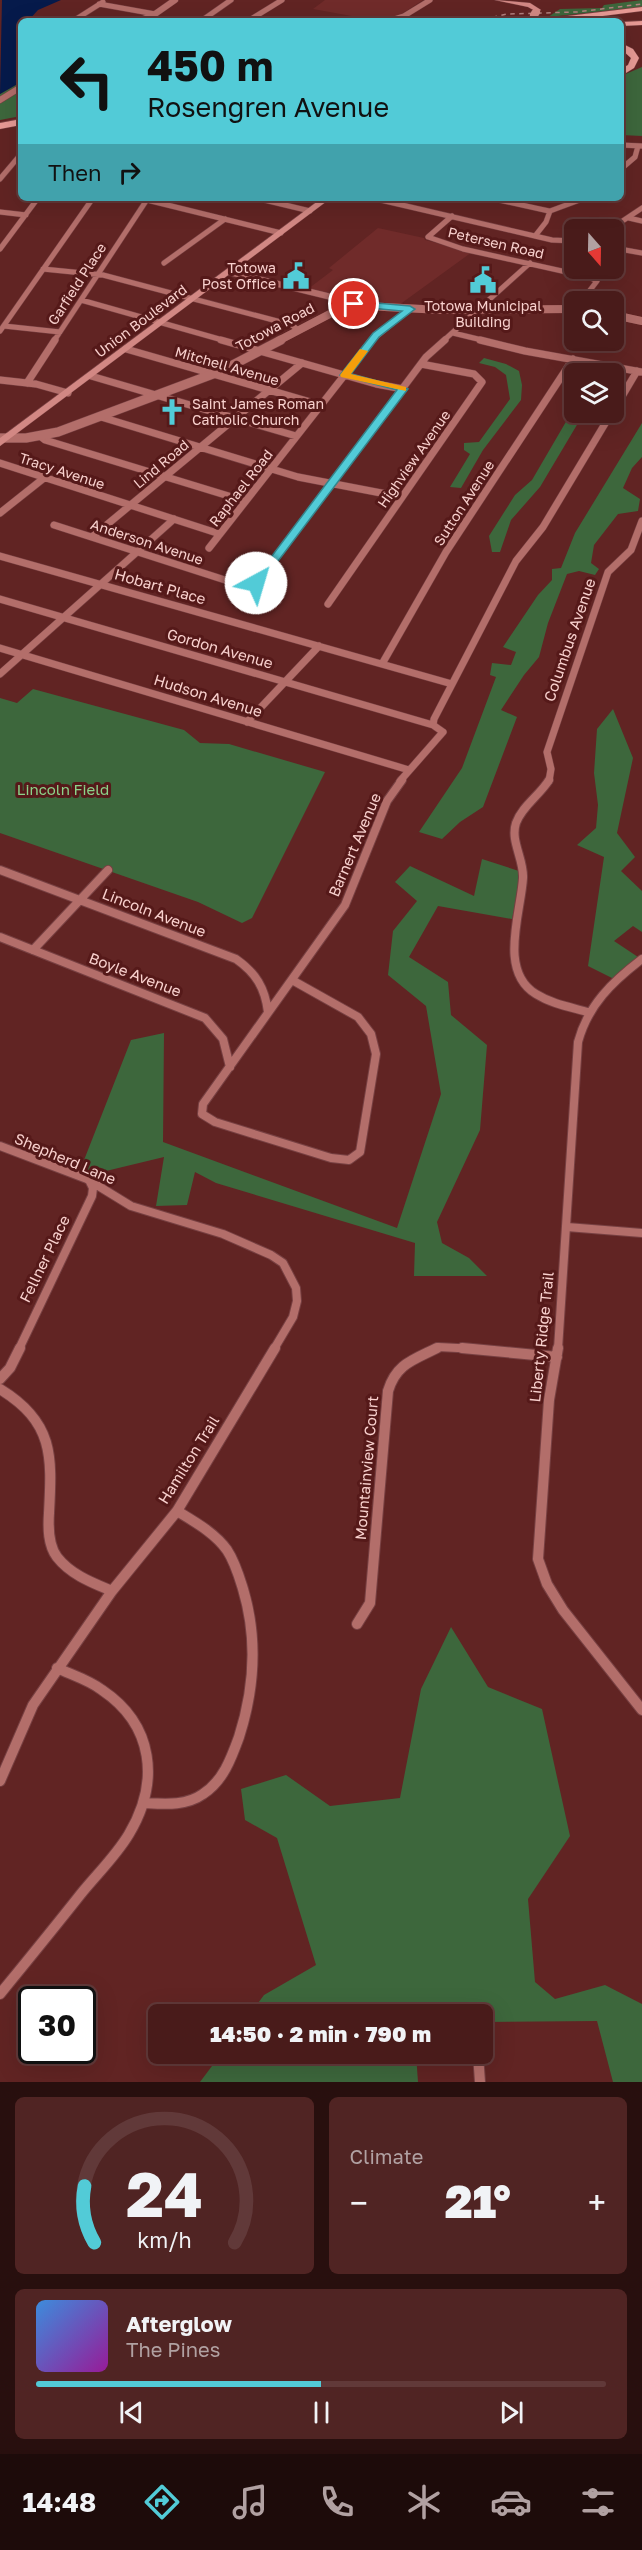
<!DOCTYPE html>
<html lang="en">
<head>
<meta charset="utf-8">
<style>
	body { margin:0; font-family:"Golos Text",sans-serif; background:#502423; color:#f1f3f6; height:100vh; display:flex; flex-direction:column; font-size:22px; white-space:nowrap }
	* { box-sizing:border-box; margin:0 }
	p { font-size:20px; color:#b1a1a2 }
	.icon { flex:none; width:33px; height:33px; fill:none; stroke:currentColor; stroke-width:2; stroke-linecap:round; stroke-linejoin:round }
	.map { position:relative; height:2082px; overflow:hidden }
	.side { display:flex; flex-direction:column; gap:15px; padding:15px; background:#280f0e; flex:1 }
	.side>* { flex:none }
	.top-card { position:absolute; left:18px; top:18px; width:606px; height:183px; border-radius:9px; box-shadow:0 6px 24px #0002,0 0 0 2px #613939; background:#52cbd7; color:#111; overflow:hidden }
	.needle { width:39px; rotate:160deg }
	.buttons { position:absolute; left:564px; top:219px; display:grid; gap:12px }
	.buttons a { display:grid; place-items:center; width:60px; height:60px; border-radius:9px; background:#491b1a; box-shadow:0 6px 24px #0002,0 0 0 2px #613939; font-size:30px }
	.speed { position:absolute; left:18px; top:1986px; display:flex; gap:12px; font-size:30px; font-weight:700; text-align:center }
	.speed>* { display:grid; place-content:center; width:78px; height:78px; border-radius:50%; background:#491b1a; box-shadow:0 6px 24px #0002,0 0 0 2px #613939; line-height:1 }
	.speed .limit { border:3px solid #111; border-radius:9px; background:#fff; color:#111 }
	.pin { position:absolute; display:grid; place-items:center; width:51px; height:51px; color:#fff; margin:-26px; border:3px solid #fff; border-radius:50%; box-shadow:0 2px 6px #0007 }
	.me { position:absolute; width:66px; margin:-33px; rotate:39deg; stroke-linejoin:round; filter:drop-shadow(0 0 4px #0008) }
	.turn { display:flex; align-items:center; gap:21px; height:126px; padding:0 30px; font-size:27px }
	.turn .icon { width:78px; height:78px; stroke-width:2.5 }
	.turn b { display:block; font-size:42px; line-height:51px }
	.then { display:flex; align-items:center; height:57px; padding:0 30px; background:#0003; gap:12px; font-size:22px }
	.big { font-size:45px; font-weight:800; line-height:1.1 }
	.side .card { flex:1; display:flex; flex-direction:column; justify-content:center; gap:9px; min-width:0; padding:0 21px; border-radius:9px; background:#502423 }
	.side .dial { align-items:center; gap:0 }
	.dial svg { height:156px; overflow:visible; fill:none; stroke:#613939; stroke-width:7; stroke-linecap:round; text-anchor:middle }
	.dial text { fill:#f1f3f6; stroke:none }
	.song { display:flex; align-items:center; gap:18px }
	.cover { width:72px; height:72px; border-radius:9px; background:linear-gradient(135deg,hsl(210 70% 55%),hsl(300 70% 35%)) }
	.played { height:6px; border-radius:3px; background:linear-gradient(90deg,#52cbd7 50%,#613939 50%) }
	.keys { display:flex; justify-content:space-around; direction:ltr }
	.heat { display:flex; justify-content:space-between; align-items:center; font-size:33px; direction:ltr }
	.side .tiles { flex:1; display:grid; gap:15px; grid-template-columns:1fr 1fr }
	.card:last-child { grid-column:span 2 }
	.trip { position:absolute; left:148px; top:2004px; width:345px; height:60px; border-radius:9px; background:#491b1a; box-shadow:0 6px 24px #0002,0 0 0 2px #613939; font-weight:800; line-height:60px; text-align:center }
	.dock { display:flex; height:96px; justify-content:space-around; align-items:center; background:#1d0b0a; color:#b1a1a2 }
	.dock .icon { width:42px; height:42px }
	.dock .selected { color:#52cbd7 }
	.dock b { font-size:27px; color:#f1f3f6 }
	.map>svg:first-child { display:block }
	.built { fill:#702b2a }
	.green { fill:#3d673c }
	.water { fill:#061a4b }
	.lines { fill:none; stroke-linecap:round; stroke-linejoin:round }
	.minor-far3-casing { stroke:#774042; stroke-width:6 }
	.minor-far2-casing { stroke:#774042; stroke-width:8 }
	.minor-far1-casing { stroke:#774042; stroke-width:10 }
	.minor-casing { stroke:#774042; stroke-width:12 }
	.tertiary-casing { stroke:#774042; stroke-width:7 }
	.secondary-far1-casing { stroke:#774042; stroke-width:8 }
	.secondary-casing { stroke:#774042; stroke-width:10 }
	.primary-casing { stroke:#774042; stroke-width:1 }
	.motorway-casing { stroke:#774042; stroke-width:1 }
	.minor-far3 { stroke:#b36e6a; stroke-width:5 }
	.minor-far2 { stroke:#b36e6a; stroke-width:7 }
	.minor-far1 { stroke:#b36e6a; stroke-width:8 }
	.minor { stroke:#b36e6a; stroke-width:10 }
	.tertiary { stroke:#b36e6a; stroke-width:6 }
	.secondary-far1 { stroke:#b36e6a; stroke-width:8 }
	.secondary { stroke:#b36e6a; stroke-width:9 }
	.primary { fill:#d28884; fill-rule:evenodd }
	.motorway { fill:#e79a95; fill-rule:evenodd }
	.rail { stroke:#b2817f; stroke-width:1.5; stroke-dasharray:4.5 4.5; stroke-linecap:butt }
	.primary-bridge-casing { stroke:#774042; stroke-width:9; stroke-linecap:butt }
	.primary-bridge { stroke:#d28884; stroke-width:8 }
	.route { fill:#52cbd7; stroke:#35848c; stroke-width:1.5 }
	.slow { fill:#f59e0b }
	.labels { text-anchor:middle; stroke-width:6; stroke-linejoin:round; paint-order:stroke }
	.far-street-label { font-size:14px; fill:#f9d1ce; stroke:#551919 }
	.far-poi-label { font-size:14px; fill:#f9d1ce; stroke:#551919; text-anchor:end }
	.street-label { font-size:15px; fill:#f9d1ce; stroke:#551919 }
	.park-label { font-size:15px; fill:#8cd38a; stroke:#551919 }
</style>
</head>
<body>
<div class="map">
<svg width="642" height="2082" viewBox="0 0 642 2082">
	<rect width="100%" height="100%" fill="#612423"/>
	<path class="built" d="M325,0H423L400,15L379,21L313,9Z
		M378,228L424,238L425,240L472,252L399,305L364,301L308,289L333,270L329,268Z"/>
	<path class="green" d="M642,0V7L548,17L560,9L602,8L604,5Z
		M642,67V136L621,135V76Z
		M21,82V116L0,120V94Z
		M484,358L506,364L519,371L522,385L521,400L483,450L461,488L450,487L470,454L464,450V443L479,442L510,399L506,375L495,367L479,363Z
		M574,408V412L584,413L540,487L511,520L500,552H492L489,536L515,495L532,480Z
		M642,423V457L632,468L623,488L640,499L638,511L618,514L594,545L591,563L599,569L595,575L579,571L567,574L548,623L539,657L524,675L501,710L517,717L483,807L460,822L442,839L419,832L462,768L496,677L490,675L492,663L511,665L516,652L503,647L538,595L552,580V569L561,568L575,533Z
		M33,689L184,730L200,743L229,744L325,772L252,918L242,923L198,902L0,833V698L17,703Z
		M613,709L633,758L617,833L635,857L621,871L642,891V932L633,926L614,941L641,959L614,979L588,966L604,857L577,845L596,828L598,805L594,773L597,729Z
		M482,859L522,872L512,919L438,906L409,957L448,982L451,1015L487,1045L480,1130L437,1222L442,1243L469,1258L487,1276H414L415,1243L216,1183L195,1172L187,1205L156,1206L164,1157L77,1178L131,1040L164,1033L163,1142L397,1228L441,1094L426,1006L388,975L393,931L417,901L395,882L410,866L474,896Z
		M451,1627L488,1687L542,1709L570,1836L528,1899L535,1982L555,1999L605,1985L642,2004V2082H613L597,2021L483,2022V2014H250L264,1995L316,1965L277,1838L245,1820L241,1789L286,1775L330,1806L400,1798L421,1689Z
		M221,2054H416L418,2082H200Z"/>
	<path class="water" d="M2,0H61L38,10L28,21H21V82L0,94Z"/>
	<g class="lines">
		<defs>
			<path id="minor-far3" d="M99,4L155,14
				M73,21L103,2
				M201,21L231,0
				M248,21L282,0
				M388,21L404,16L430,0
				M621,145L642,146
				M621,169L635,157L638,146
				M0,179L21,154
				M256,198L310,211
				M372,198L552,240L574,241
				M490,198L549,211
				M147,200L281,233
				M0,212L26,215
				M452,216L428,237L463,249L589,277L597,281L581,302
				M629,218L642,221
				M609,230L642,208
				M535,236L546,222L550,211L585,198
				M614,248L642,253
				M0,249L38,198
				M164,263L225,219
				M43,269L103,275L292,325L298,330
				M81,300L226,341
				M4,326L60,332
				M0,331L93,198
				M453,333L486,341
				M54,341L148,198
				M371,341L410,309
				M443,341L530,263"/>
			<path id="minor-far2" d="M221,340L376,384L403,389
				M480,340L525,351L642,372
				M126,349L321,405
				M91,376L296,436
				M0,380L36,384L68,393
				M27,383L55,340
				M614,410L637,371
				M101,417L298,477L402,497
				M40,436L45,440L245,501
				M0,463L220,534
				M0,513L44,478
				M54,525L225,580L244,584L257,583L426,357L445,340
				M92,537L302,363
				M209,548L372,340
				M0,556L452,684
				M0,599L433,725
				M328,604L482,382L474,374L421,364
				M0,648L409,770
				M382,664L446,552L573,359
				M0,674L174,519
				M247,722L319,646
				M400,781L443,732L433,725L434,719L516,561L543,527L612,412
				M549,781L551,769L547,752L608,572L631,550L642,521"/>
			<path id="minor-far1" d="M549,780C540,795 522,806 516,823C510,841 524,859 523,878C521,913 498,971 536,994C552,1004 570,1007 588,1012
				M0,870L236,959C256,973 265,988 268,1012
				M0,937L205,1018L223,1039L230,1067
				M33,950L108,870
				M292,980L358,1017L371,1034L376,1054L360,1152L349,1160L331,1158L215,1122L202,1114L203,1104L345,905L387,801L402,780
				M0,1146L87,1179L131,1206L223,1234L271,1255L283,1263L296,1288L297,1301L293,1317L274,1349
				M567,1227L642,1233
				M19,1349L92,1196L93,1188L90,1182
				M434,1349L438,1347L477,1349
				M558,1349L578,1042C588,1005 612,982 642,959"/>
			<path id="minor" d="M462,1348L557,1357
				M558,1348L549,1400L538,1559L547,1584L563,1610L642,1710
				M0,1379L10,1368L20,1348
				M0,1389C54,1422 52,1456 49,1513C48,1528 48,1545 57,1557C71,1575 93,1583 112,1591
				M357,1624L370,1603L388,1391C396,1364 413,1360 437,1348
				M0,1781L33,1705L112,1591L177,1511L275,1348
				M145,1803C165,1804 186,1806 203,1794C223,1781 231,1759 239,1737C255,1687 258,1639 243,1589C239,1576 235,1562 227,1550C215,1533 195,1522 177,1511
				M0,1994C27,1961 54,1928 80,1895C96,1875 116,1856 129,1834C160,1782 154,1725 102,1690C89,1680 72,1675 57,1668
				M478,2054L480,2082"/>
			<path id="tertiary" d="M139,21L155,14L175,0
				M0,100L21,87
				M229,272L360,304"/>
			<path id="secondary-far1" d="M614,315L642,321
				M278,341L347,305L441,310L574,309"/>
			<path id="secondary" d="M0,438H26L58,432L221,371L281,340"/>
			<path id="primary" d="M495,0L530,3L541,10L537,12L528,7Z
				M322,198H331L0,446V438Z"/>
			<path id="motorway" d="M642,7V11L563,21H539L543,19Z
				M532,16L536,18L535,20L519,21Z
				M642,21V25L621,26V22Z
				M621,43L633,49L639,58L634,68L621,76V69L628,65L631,58L621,49Z
				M21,119V125L0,129V123Z"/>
		</defs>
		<use href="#minor-far3" class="minor-far3-casing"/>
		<use href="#minor-far2" class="minor-far2-casing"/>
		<use href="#minor-far1" class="minor-far1-casing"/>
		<use href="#minor" class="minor-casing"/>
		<use href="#tertiary" class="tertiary-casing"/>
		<use href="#secondary-far1" class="secondary-far1-casing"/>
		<use href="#secondary" class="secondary-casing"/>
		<use href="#primary" class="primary-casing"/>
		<use href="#motorway" class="motorway-casing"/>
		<use href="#minor-far3" class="minor-far3"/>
		<use href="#minor-far2" class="minor-far2"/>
		<use href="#minor-far1" class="minor-far1"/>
		<use href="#minor" class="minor"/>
		<use href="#tertiary" class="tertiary"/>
		<use href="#secondary-far1" class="secondary-far1"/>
		<use href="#secondary" class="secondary"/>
		<use href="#primary" class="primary"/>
		<use href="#motorway" class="motorway"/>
		<path class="rail" d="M475,21L507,14L577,12L642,4"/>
		<defs>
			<path id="primary-bridge" d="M534,15L536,12"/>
		</defs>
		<use href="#primary-bridge" class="primary-bridge-casing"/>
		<use href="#primary-bridge" class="primary-bridge"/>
	</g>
	<path class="route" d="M354,301L410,306L415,309L379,337L351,374L408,389L260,585H253V581L397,390L340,375L373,333L402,311L350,306L349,304Z"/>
	<path class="slow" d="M360,349L368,351L351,374L406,387V391L341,377L340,375Z"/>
	<defs>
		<symbol id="civic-bare" viewBox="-9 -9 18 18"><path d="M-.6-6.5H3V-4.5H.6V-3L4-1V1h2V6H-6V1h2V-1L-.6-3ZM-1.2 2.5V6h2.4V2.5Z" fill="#52cbd7" stroke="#551919" stroke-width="2.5" paint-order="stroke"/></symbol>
		<symbol id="church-bare" viewBox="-9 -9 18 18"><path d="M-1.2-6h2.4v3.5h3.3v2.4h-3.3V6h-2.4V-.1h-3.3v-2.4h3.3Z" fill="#52cbd7" stroke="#551919" stroke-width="2.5" paint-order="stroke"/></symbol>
	</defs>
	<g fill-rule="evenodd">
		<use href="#civic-bare" x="277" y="257" width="38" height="38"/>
		<use href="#civic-bare" x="464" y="261" width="38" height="38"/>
		<use href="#church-bare" x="153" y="393" width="38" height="38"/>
	</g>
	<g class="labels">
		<g class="far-street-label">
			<text transform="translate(496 243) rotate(13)" y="5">Petersen Road</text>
			<text transform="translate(77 284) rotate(-57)" y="5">Garfield Place</text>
			<text transform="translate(141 321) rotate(-37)" y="5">Union Boulevard</text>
			<text transform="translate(275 327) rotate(-28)" y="5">Totowa Road</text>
			<text transform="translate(227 366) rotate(16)" y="5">Mitchell Avenue</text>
			<text transform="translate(414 459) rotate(-55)" y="5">Highview Avenue</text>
			<text transform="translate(161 464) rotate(-40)" y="5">Lind Road</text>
			<text transform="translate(62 471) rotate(18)" y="5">Tracy Avenue</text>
			<text transform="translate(241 488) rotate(-52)" y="5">Raphael Road</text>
			<text transform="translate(464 503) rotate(-57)" y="5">Sutton Avenue</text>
			<text transform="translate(147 542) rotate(18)" y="5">Anderson Avenue</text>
		</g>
		<g class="far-poi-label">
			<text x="276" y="273">Totowa<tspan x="276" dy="16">Post Office</tspan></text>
			<text x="483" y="311" text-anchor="middle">Totowa Municipal<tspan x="483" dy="16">Building</tspan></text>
			<text x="192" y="409" text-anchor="start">Saint James Roman<tspan x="192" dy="16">Catholic Church</tspan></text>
		</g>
		<g class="street-label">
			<text transform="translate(160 587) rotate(16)" y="5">Hobart Place</text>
			<text transform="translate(570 640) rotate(-71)" y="5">Columbus Avenue</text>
			<text transform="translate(220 649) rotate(16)" y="5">Gordon Avenue</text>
			<text transform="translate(208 696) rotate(17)" y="5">Hudson Avenue</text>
			<text transform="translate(355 845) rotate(-67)" y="5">Barnert Avenue</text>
			<text transform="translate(154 913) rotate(21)" y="5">Lincoln Avenue</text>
			<text transform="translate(135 975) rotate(21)" y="5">Boyle Avenue</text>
			<text transform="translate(65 1159) rotate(23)" y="5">Shepherd Lane</text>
			<text transform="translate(45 1259) rotate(-64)" y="5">Fellner Place</text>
			<text transform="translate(542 1337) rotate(-84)" y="5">Liberty Ridge Trail</text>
			<text transform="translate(189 1460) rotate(-58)" y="5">Hamilton Trail</text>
			<text transform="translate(367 1468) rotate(-85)" y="5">Mountainview Court</text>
		</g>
		<g class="park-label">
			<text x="63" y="795">Lincoln Field</text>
		</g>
	</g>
</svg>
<div class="buttons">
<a><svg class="needle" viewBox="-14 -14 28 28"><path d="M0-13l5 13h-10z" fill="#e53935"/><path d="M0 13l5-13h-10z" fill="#b1a1a2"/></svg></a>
<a><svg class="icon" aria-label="search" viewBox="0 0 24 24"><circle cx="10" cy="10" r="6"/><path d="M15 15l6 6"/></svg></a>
<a><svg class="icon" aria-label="layers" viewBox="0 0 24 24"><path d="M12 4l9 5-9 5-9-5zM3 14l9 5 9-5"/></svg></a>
</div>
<div class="speed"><div class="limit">30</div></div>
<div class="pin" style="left:354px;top:304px;background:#d93025"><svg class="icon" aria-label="arrive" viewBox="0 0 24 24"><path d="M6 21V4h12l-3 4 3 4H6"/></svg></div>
<svg class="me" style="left:256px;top:583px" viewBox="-20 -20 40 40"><circle r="19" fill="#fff"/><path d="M0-13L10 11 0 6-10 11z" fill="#52cbd7"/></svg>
<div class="trip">14:50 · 2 min · 790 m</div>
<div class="top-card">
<div class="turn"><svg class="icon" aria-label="left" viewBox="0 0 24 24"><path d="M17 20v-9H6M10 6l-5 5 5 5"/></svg><div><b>450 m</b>Rosengren Avenue</div></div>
<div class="then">Then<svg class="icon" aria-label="right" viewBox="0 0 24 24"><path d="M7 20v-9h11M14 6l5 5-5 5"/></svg></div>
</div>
</div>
<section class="side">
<div class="tiles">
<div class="card dial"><svg viewBox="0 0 100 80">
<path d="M14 69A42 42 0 1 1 86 69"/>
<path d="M14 69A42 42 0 0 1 9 40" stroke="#52cbd7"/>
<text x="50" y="56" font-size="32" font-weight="700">24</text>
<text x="50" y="72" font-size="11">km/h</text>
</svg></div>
<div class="card"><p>Climate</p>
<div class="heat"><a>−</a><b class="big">21°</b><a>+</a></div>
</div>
<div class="card">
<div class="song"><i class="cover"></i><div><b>Afterglow</b><p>The Pines</p></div></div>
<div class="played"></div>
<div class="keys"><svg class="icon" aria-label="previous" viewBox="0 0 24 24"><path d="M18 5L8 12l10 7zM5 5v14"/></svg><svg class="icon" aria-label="pause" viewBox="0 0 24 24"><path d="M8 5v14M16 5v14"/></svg><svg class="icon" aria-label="next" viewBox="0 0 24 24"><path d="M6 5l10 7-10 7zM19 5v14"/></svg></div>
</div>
</div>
</section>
<nav class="dock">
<b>14:48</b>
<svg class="icon selected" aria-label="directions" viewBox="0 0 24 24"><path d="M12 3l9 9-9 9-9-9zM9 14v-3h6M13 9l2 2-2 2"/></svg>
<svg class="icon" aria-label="music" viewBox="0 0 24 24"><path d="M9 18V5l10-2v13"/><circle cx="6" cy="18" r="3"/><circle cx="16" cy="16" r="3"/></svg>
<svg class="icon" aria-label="phone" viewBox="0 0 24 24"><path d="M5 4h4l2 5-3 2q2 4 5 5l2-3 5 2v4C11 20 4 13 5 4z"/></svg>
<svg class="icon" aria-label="climate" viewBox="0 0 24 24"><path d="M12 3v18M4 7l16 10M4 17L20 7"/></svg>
<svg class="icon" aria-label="car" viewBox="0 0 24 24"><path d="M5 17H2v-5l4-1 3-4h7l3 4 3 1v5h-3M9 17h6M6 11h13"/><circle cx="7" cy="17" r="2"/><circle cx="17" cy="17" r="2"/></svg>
<svg class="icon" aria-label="filters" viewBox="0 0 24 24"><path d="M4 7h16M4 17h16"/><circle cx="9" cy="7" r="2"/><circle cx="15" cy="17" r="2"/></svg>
</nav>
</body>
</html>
